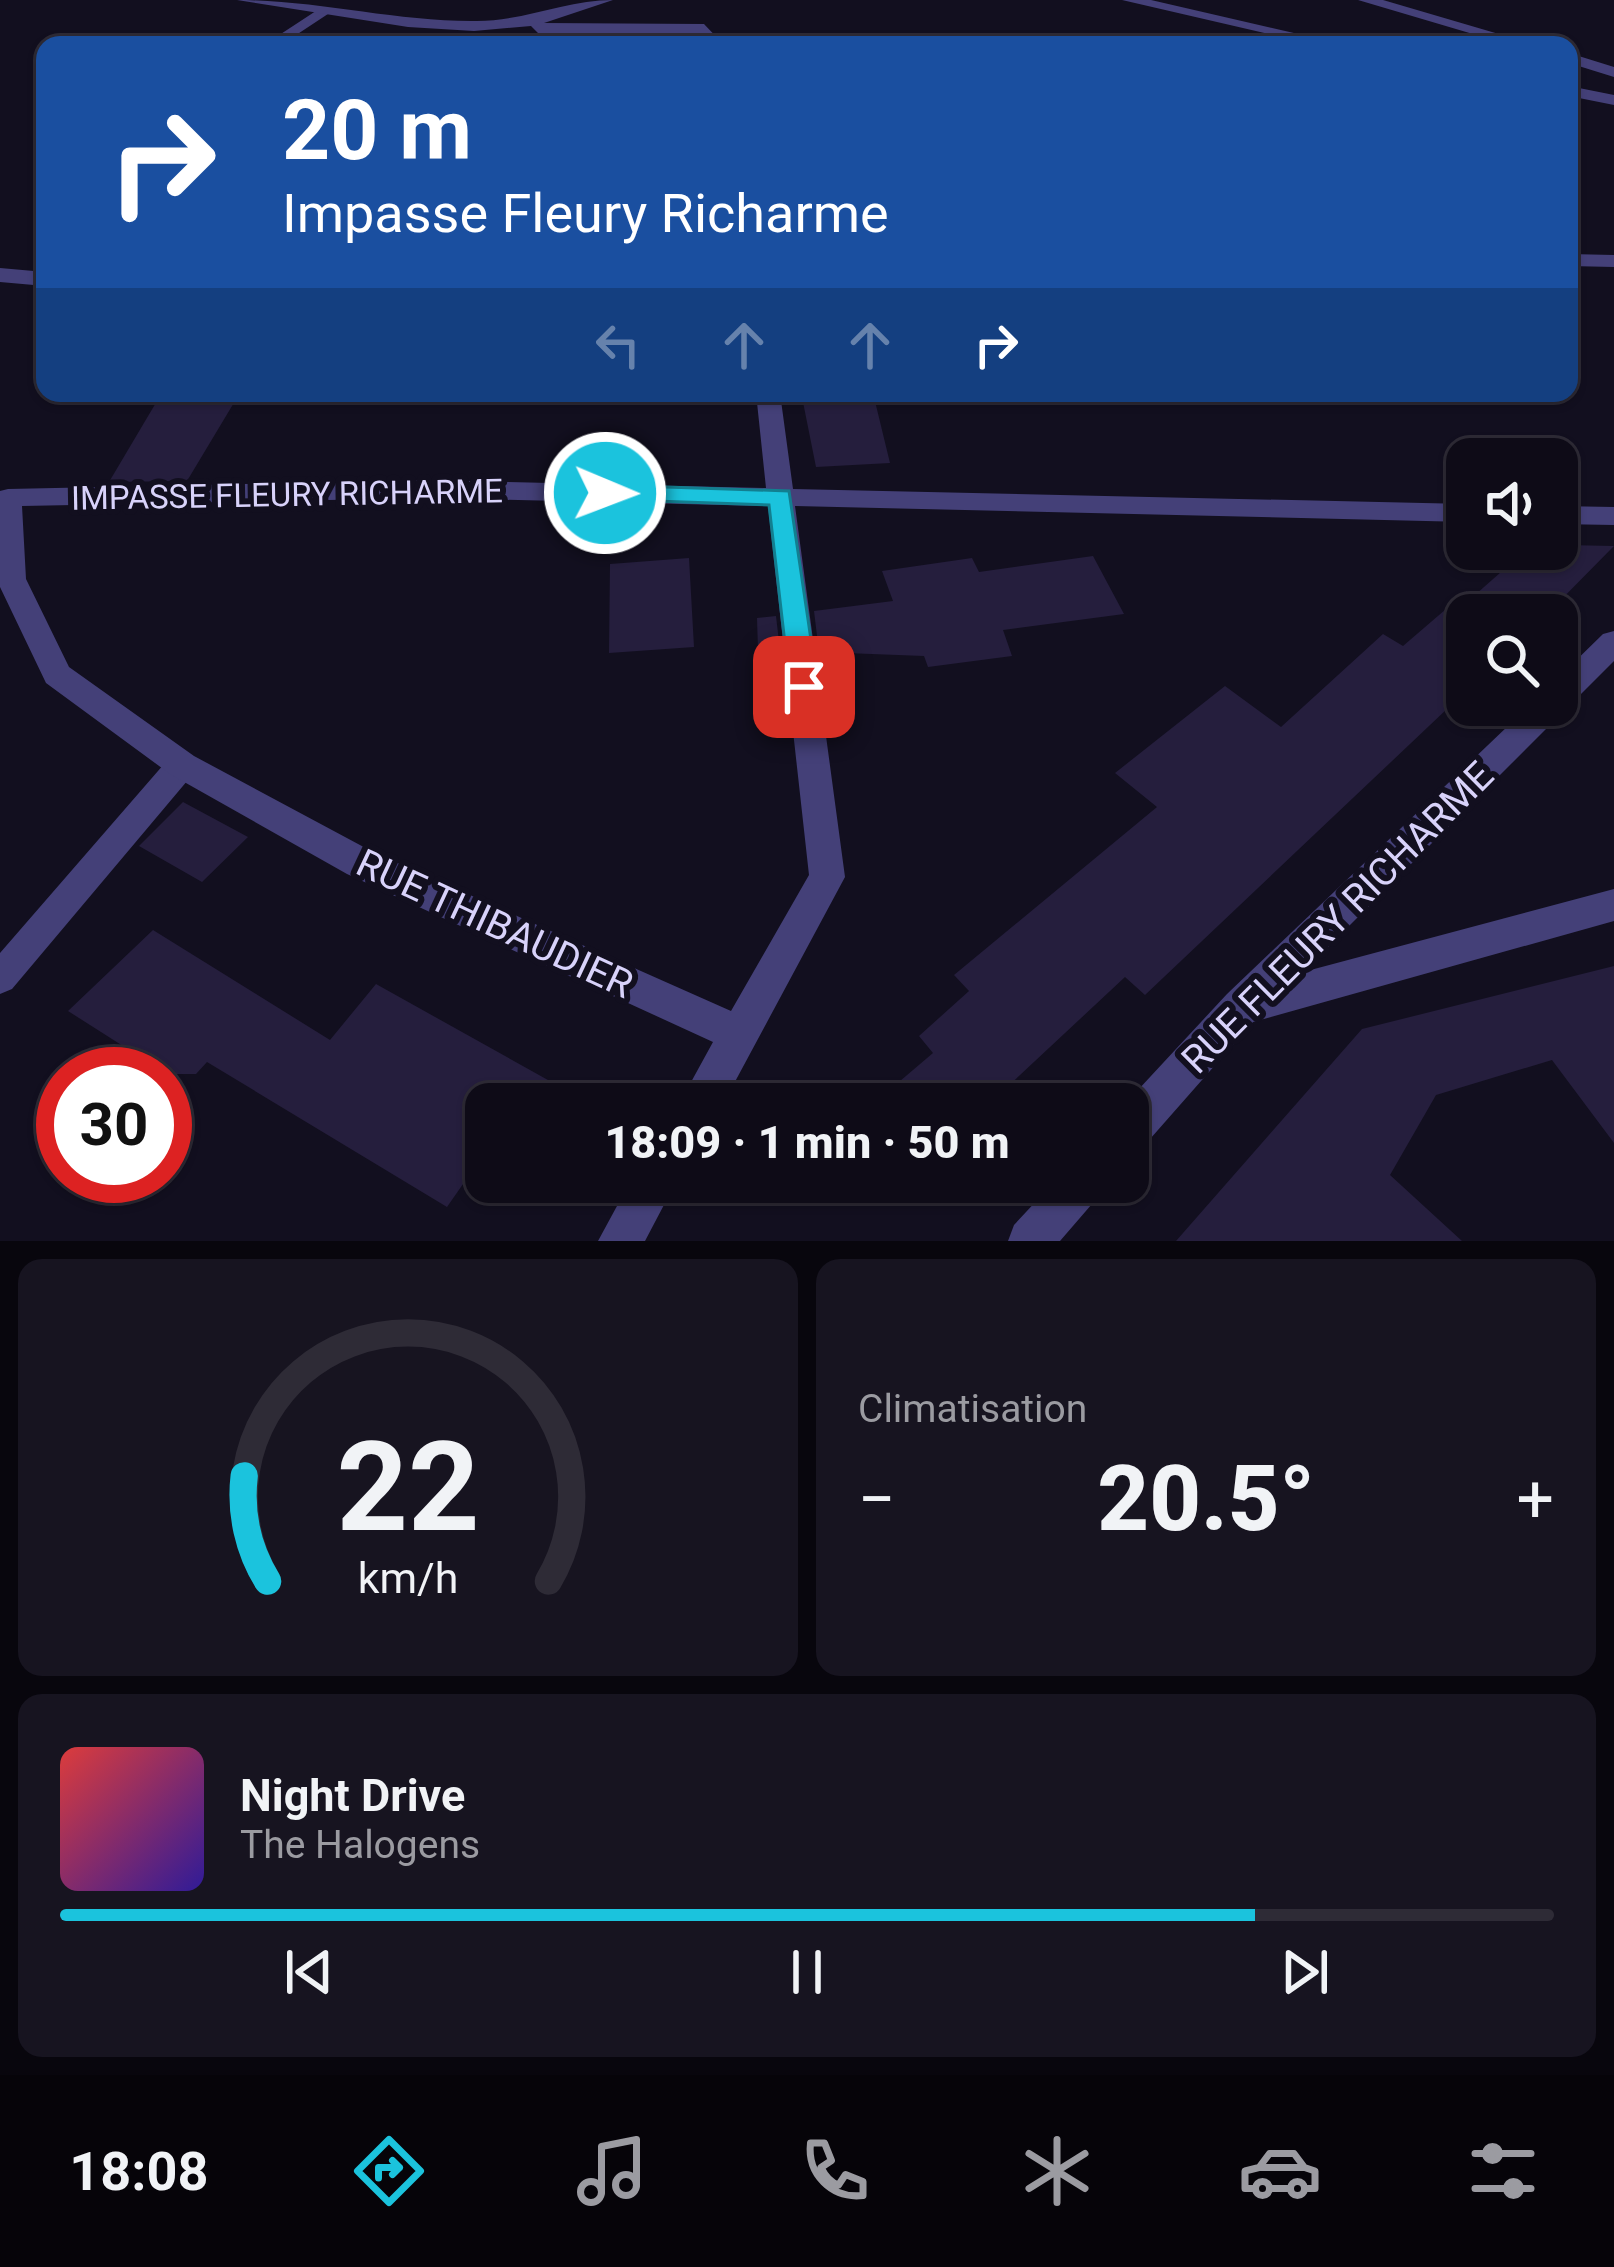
<!DOCTYPE html>
<html lang="fr">
<head>
<meta charset="utf-8">
<style>
	body { margin:0; font-family:Roboto,sans-serif; background:#171420; color:#f1f3f6; height:100vh; display:flex; flex-direction:column; font-size:45px; white-space:nowrap }
	* { box-sizing:border-box; margin:0 }
	p { font-size:39px; color:#9b9ba1 }
	.icon { flex:none; width:66px; height:66px; fill:none; stroke:currentColor; stroke-width:2; stroke-linecap:round; stroke-linejoin:round }
	.map { position:relative; height:1241px; overflow:hidden }
	.sheet { display:flex; flex-direction:column; gap:18px; padding:18px; background:#08060d; flex:1 }
	.sheet>* { flex:none }
	.guide { position:absolute; left:36px; top:36px; width:1542px; height:366px; border-radius:24px; box-shadow:0 3px 9px #0004,0 0 0 3px #2e2b36; background:#1a4fa0; color:#fff; overflow:hidden }
	.tools { position:absolute; left:1446px; top:438px; display:grid; gap:24px }
	.tools a { display:grid; place-items:center; width:132px; height:132px; border-radius:24px; background:#0e0b17; box-shadow:0 3px 9px #0004,0 0 0 3px #2e2b36; font-size:60px }
	.speed { position:absolute; left:36px; top:1047px; display:flex; gap:24px; font-size:60px; font-weight:700; text-align:center }
	.speed>* { display:grid; place-content:center; width:156px; height:156px; border-radius:50%; background:#0e0b17; box-shadow:0 3px 9px #0004,0 0 0 3px #2e2b36; line-height:1 }
	.speed .limit { border:18px solid #d22; background:#fff; color:#111 }
	.pin { position:absolute; display:grid; place-items:center; width:102px; height:102px; color:#fff; margin:-51px; border-radius:24px; box-shadow:0 6px 18px #0006 }
	.me { position:absolute; width:132px; margin:-66px; rotate:91deg; stroke-linejoin:round; filter:drop-shadow(0 0 9px #0008) }
	.turn { display:flex; align-items:center; gap:42px; height:252px; padding:0 48px; font-size:54px }
	.turn .icon { width:156px; height:156px; stroke-width:2.5 }
	.turn b { display:block; font-size:84px; line-height:102px }
	.lanes { display:flex; align-items:center; height:114px; padding:0 48px; background:#0003; justify-content:center; gap:60px; direction:ltr }
	.lanes .off { opacity:.35 }
	.big { font-size:90px; font-weight:800; line-height:1.1 }
	.sheet .tile { flex:1; display:flex; flex-direction:column; justify-content:center; gap:18px; min-width:0; padding:0 42px; border-radius:24px; background:#171420 }
	.sheet .dial { align-items:center; gap:0 }
	.dial svg { height:312px; overflow:visible; fill:none; stroke:#2e2b36; stroke-width:7; stroke-linecap:round; text-anchor:middle }
	.dial text { fill:#f1f3f6; stroke:none }
	.song { display:flex; align-items:center; gap:36px }
	.cover { width:144px; height:144px; border-radius:18px; background:linear-gradient(135deg,hsl(0 70% 55%),hsl(250 70% 35%)) }
	.played { height:12px; border-radius:6px; background:linear-gradient(90deg,#1bc3dd 80%,#2e2b36 80%) }
	.keys { display:flex; justify-content:space-around; direction:ltr }
	.heat { display:flex; justify-content:space-between; align-items:center; font-size:66px; direction:ltr }
	.sheet .tiles { flex:1; display:grid; gap:18px; grid-template-columns:1fr 1fr }
	.tile:last-child { grid-column:span 2 }
	.trip { position:absolute; left:465px; top:1083px; width:684px; height:120px; border-radius:24px; background:#0e0b17; box-shadow:0 3px 9px #0004,0 0 0 3px #2e2b36; font-weight:800; line-height:120px; text-align:center }
	.menu { display:flex; height:192px; justify-content:space-around; align-items:center; background:#060409; color:#9b9ba1 }
	.menu .icon { width:84px; height:84px }
	.menu .selected { color:#1bc3dd }
	.menu b { font-size:54px; color:#f1f3f6 }
	.map>svg:first-child { display:block }
	.building { fill:#251e3d }
	.lines { fill:none; stroke-linecap:round; stroke-linejoin:round }
	.lane { fill:#444078; fill-rule:evenodd }
	.street { fill:#444078; fill-rule:evenodd }
	.route { fill:#1bc3dd; stroke:#127f90; stroke-width:3 }
	.labels { text-anchor:middle; stroke-width:12; stroke-linejoin:round; paint-order:stroke }
	.street-label { font-size:33px; fill:#d8d2fa; stroke:#120f1f }
	.near-street-label { font-size:39px; fill:#d8d2fa; stroke:#120f1f }
</style>
</head>
<body>
<div class="map">
<svg width="1614" height="1241" viewBox="0 0 1614 1241">
	<rect width="100%" height="100%" fill="#120f1f"/>
	<path class="building" d="M873,393L890,463L816,467L802,397Z
		M157,401H235L187,481L109,482Z
		M1557,530L1565,545L1614,546L1546,615H1467V690L1145,995L1125,977L989,1104H873L933,1053L919,1036L969,991L954,975L1157,807L1115,773L1225,686L1281,727L1383,634L1403,646L1467,591V602L1527,549H1557Z
		M1093,556L1124,614L1003,630L1012,656L928,667L924,656L819,652L814,611L893,601L882,571L972,558L979,572Z
		M689,558L694,647L609,653L610,564Z
		M776,616L780,650H758L757,618Z
		M183,802L248,837L202,882L139,846Z
		M153,930L330,1040L376,984L591,1104H486V1151L447,1207L207,1062L196,1074H167L68,1011Z
		M1614,966V1143L1552,1060L1436,1095L1390,1175L1462,1241H1176L1362,1029Z"/>
	<g class="lines">
		<path class="lane" d="M322,7L334,10L281,45H264Z
			M182,753L193,756L197,765L193,774L12,989L0,994V953L171,756Z"/>
		<path class="street" d="M237,0C318,0 396,22 477,21C524,21 567,0 613,0L544,23L704,24L724,45H708L699,34L538,33L531,26L474,31L408,27Z
			M1122,0H1151L1346,45H1316Z
			M1358,0H1383L1536,45H1510Z
			M1569,53L1614,67V77L1569,63Z
			M1569,86L1614,95V105L1569,96Z
			M1569,254L1614,255V267L1569,266Z
			M0,268L45,272V286L0,282Z
			M756,393H780L793,489L1467,504V522L795,506L845,877L723,1104H679L713,1042L347,874L170,774L46,683L0,587V491L8,489L429,480L766,488ZM429,498L768,506L809,875L731,1011L373,852L194,756L69,667L26,579L22,506Z
			M1557,506L1614,507V525L1557,524Z
			M1614,631V661L1303,972L1614,889V921L1253,1022L1143,1147L1128,1153L1125,1104L1227,994L1530,705H1557V679L1603,634Z
			M630,1182H676L645,1241H598Z
			M1054,1182H1105L1098,1197L1060,1241H1008L1014,1225Z"/>
	</g>
	<path class="route" d="M605,485L789,491L818,687L814,695L804,698L790,687L769,505L596,499V487Z"/>
	<g class="labels">
		<g class="street-label">
			<text transform="translate(287 494) rotate(-1)" y="12">IMPASSE FLEURY RICHARME</text>
		</g>
		<g class="near-street-label">
			<text transform="translate(1337 917) rotate(-45)" y="14">RUE FLEURY RICHARME</text>
			<text transform="translate(495 923) rotate(25)" y="14">RUE THIBAUDIER</text>
		</g>
	</g>
</svg>
<div class="tools">
<a><svg class="icon" aria-label="sound" viewBox="0 0 24 24"><path d="M4 9h4l5-4v14l-5-4H4zM17 9q2 3 0 6"/></svg></a>
<a><svg class="icon" aria-label="search" viewBox="0 0 24 24"><circle cx="10" cy="10" r="6"/><path d="M15 15l6 6"/></svg></a>
</div>
<div class="speed"><div class="limit">30</div></div>
<div class="pin" style="left:804px;top:687px;background:#d93025"><svg class="icon" aria-label="arrive" viewBox="0 0 24 24"><path d="M6 21V4h12l-3 4 3 4H6"/></svg></div>
<svg class="me" style="left:605px;top:493px" viewBox="-20 -20 40 40"><circle r="17" fill="#1bc3dd" stroke="#fff" stroke-width="3"/><path d="M0-11L8 9 0 5-8 9z" fill="#fff"/></svg>
<div class="trip">18:09 · 1 min · 50 m</div>
<div class="guide">
<div class="turn"><svg class="icon" aria-label="right" viewBox="0 0 24 24"><path d="M7 20v-9h11M14 6l5 5-5 5"/></svg><div><b>20 m</b>Impasse Fleury Richarme</div></div>
<div class="lanes"><svg class="icon off" aria-label="left" viewBox="0 0 24 24"><path d="M17 20v-9H6M10 6l-5 5 5 5"/></svg><svg class="icon off" aria-label="ahead" viewBox="0 0 24 24"><path d="M12 20V5M6 11l6-6 6 6"/></svg><svg class="icon off" aria-label="ahead" viewBox="0 0 24 24"><path d="M12 20V5M6 11l6-6 6 6"/></svg><svg class="icon" aria-label="right" viewBox="0 0 24 24"><path d="M7 20v-9h11M14 6l5 5-5 5"/></svg></div>
</div>
</div>
<section class="sheet">
<div class="tiles">
<div class="tile dial"><svg viewBox="0 0 100 80">
<path d="M14 69A42 42 0 1 1 86 69"/>
<path d="M14 69A42 42 0 0 1 8 42" stroke="#1bc3dd"/>
<text x="50" y="56" font-size="32" font-weight="700">22</text>
<text x="50" y="72" font-size="11">km/h</text>
</svg></div>
<div class="tile"><p>Climatisation</p>
<div class="heat"><a>−</a><b class="big">20.5°</b><a>+</a></div>
</div>
<div class="tile">
<div class="song"><i class="cover"></i><div><b>Night Drive</b><p>The Halogens</p></div></div>
<div class="played"></div>
<div class="keys"><svg class="icon" aria-label="previous" viewBox="0 0 24 24"><path d="M18 5L8 12l10 7zM5 5v14"/></svg><svg class="icon" aria-label="pause" viewBox="0 0 24 24"><path d="M8 5v14M16 5v14"/></svg><svg class="icon" aria-label="next" viewBox="0 0 24 24"><path d="M6 5l10 7-10 7zM19 5v14"/></svg></div>
</div>
</div>
</section>
<nav class="menu">
<b>18:08</b>
<svg class="icon selected" aria-label="directions" viewBox="0 0 24 24"><path d="M12 3l9 9-9 9-9-9zM9 14v-3h6M13 9l2 2-2 2"/></svg>
<svg class="icon" aria-label="music" viewBox="0 0 24 24"><path d="M9 18V5l10-2v13"/><circle cx="6" cy="18" r="3"/><circle cx="16" cy="16" r="3"/></svg>
<svg class="icon" aria-label="phone" viewBox="0 0 24 24"><path d="M5 4h4l2 5-3 2q2 4 5 5l2-3 5 2v4C11 20 4 13 5 4z"/></svg>
<svg class="icon" aria-label="climate" viewBox="0 0 24 24"><path d="M12 3v18M4 7l16 10M4 17L20 7"/></svg>
<svg class="icon" aria-label="car" viewBox="0 0 24 24"><path d="M5 17H2v-5l4-1 3-4h7l3 4 3 1v5h-3M9 17h6M6 11h13"/><circle cx="7" cy="17" r="2"/><circle cx="17" cy="17" r="2"/></svg>
<svg class="icon" aria-label="filters" viewBox="0 0 24 24"><path d="M4 7h16M4 17h16"/><circle cx="9" cy="7" r="2"/><circle cx="15" cy="17" r="2"/></svg>
</nav>
</body>
</html>
